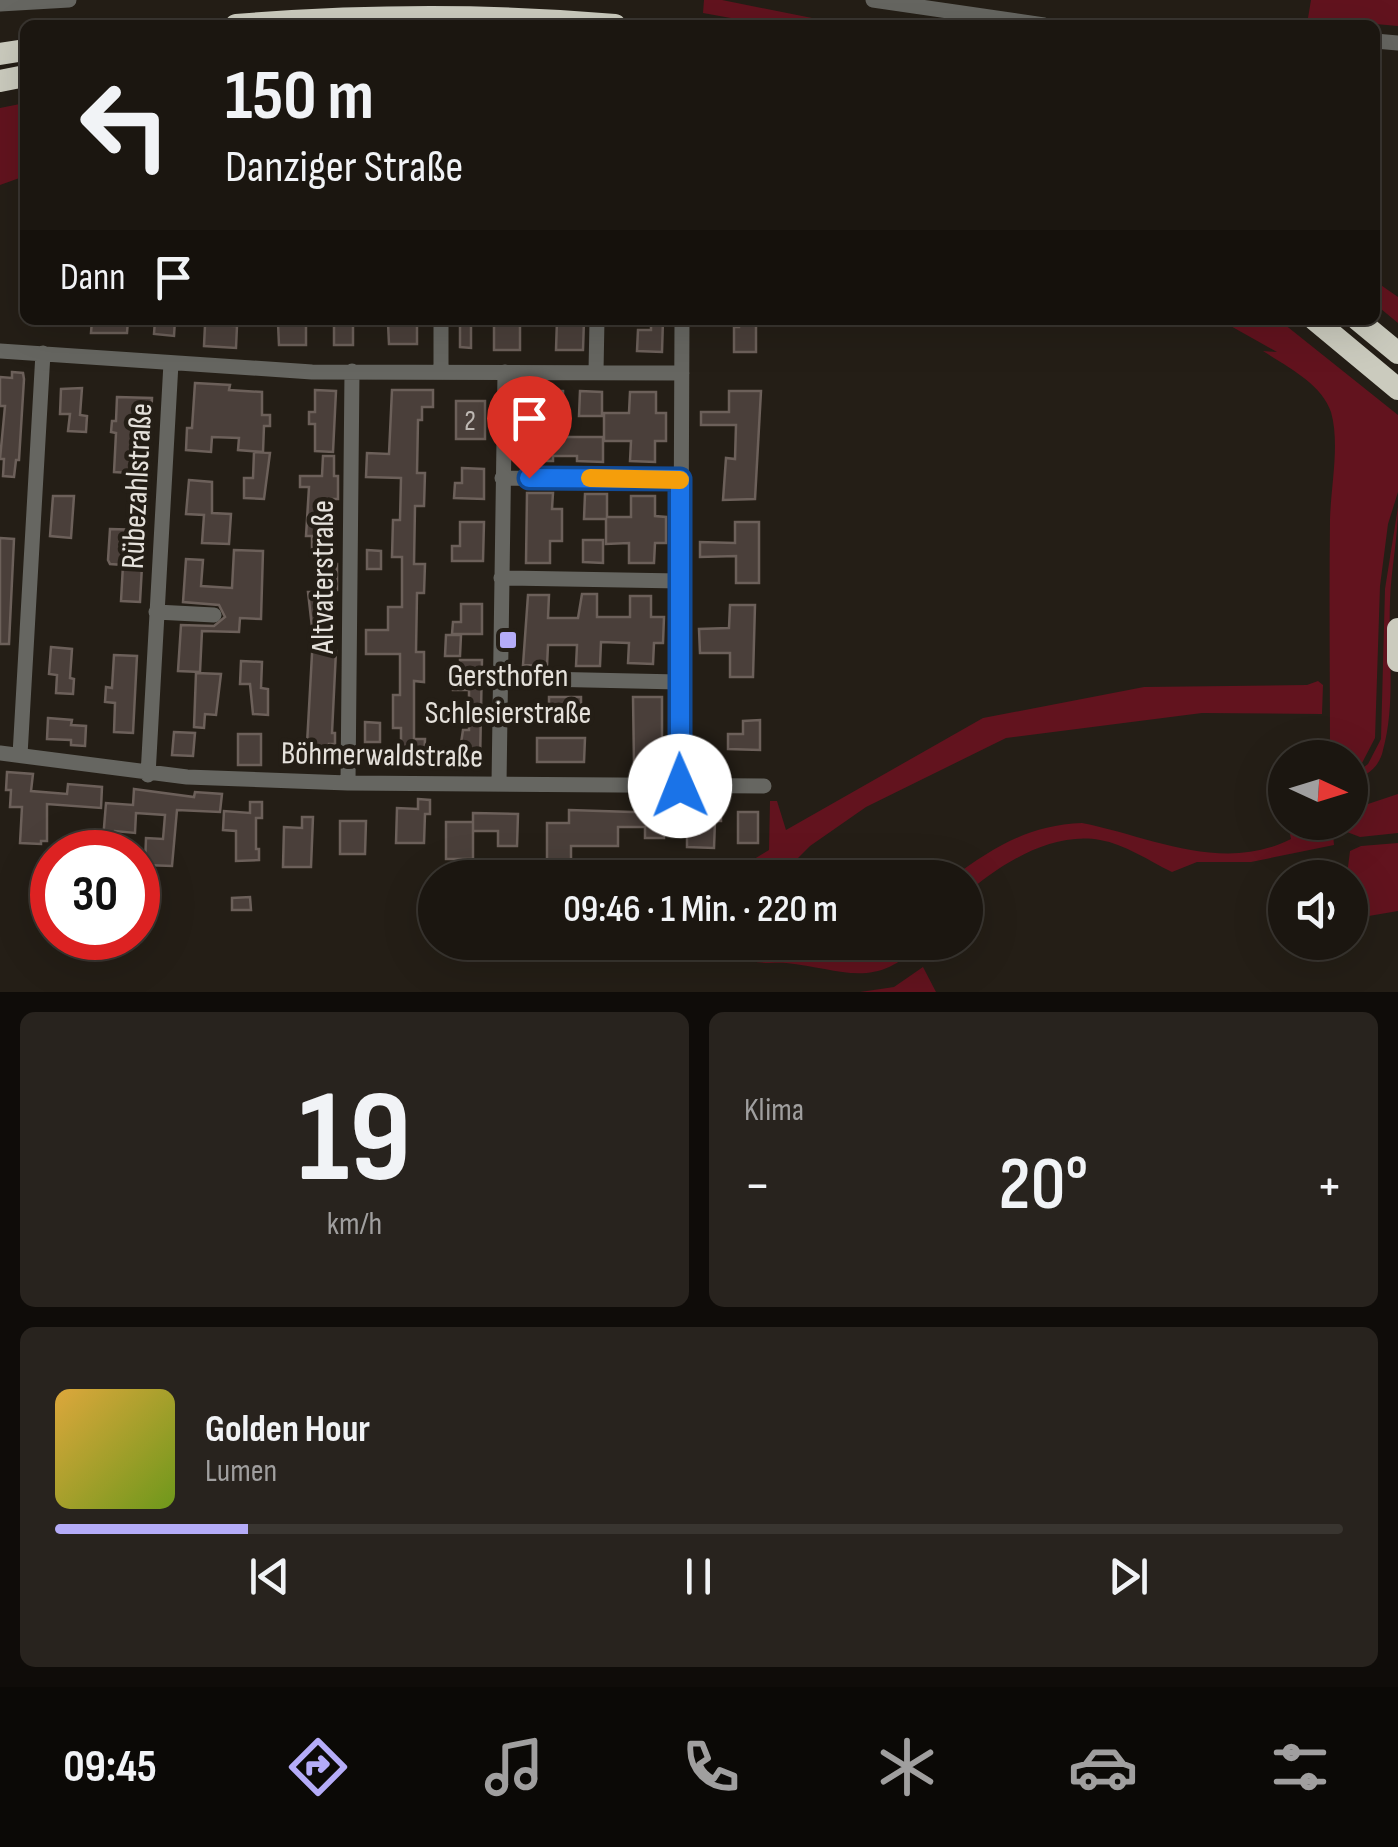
<!DOCTYPE html>
<html lang="de">
<head>
<meta charset="utf-8">
<style>
	body { margin:0; font-family:"Sofia Sans Condensed",sans-serif; background:#28231e; color:#f1f3f6; height:100vh; display:flex; flex-direction:column; font-size:38px; white-space:nowrap }
	* { box-sizing:border-box; margin:0 }
	p { font-size:32px; color:#a09f9f }
	.icon { flex:none; width:55px; height:55px; fill:none; stroke:currentColor; stroke-width:2; stroke-linecap:round; stroke-linejoin:round }
	.map { position:relative; height:992px; overflow:hidden }
	.sheet { display:flex; flex-direction:column; gap:20px; padding:20px; background:#0f0c09; flex:1 }
	.sheet>* { flex:none }
	.hud { position:absolute; left:20px; top:20px; width:1360px; height:305px; border-radius:15px; box-shadow:0 10px 40px #0002,0 0 0 2px #393530; background:#1b1610; color:#f1f3f6; overflow:hidden }
	.needle { width:65px; rotate:94deg }
	.fabs { position:absolute; left:1268px; top:740px; display:grid; gap:20px }
	.fabs a { display:grid; place-items:center; width:100px; height:100px; border-radius:50%; background:#1b1610; box-shadow:0 10px 40px #0002,0 0 0 2px #393530; font-size:50px }
	.speed { position:absolute; left:30px; top:830px; display:flex; gap:20px; font-size:50px; font-weight:700; text-align:center }
	.speed>* { display:grid; place-content:center; width:130px; height:130px; border-radius:50%; background:#1b1610; box-shadow:0 10px 40px #0002,0 0 0 2px #393530; line-height:1 }
	.speed .limit { border:15px solid #d22; background:#fff; color:#111 }
	.pin { position:absolute; display:grid; place-items:center; width:85px; height:85px; color:#fff; margin:-102px -42px; border-radius:50% 50% 50% 0; rotate:-45deg; box-shadow:0 0 10px #0007 }
	.pin .icon { rotate:45deg }
	.me { position:absolute; width:110px; margin:-55px; rotate:359deg; stroke-linejoin:round; filter:drop-shadow(0 0 8px #0008) }
	.turn { display:flex; align-items:center; gap:35px; height:210px; padding:0 40px; font-size:45px }
	.turn .icon { width:130px; height:130px; stroke-width:2.5 }
	.turn b { display:block; font-size:70px; line-height:85px }
	.then { display:flex; align-items:center; height:95px; padding:0 40px; background:#0003; gap:20px; font-size:38px }
	.big { font-size:75px; font-weight:600; line-height:1.1 }
	.sheet .widget { flex:1; display:flex; flex-direction:column; justify-content:center; gap:15px; min-width:0; padding:0 35px; border-radius:15px; background:#28231e }
	.sheet .dial { align-items:center; gap:0 }
	.dial b { font-size:130px; line-height:1 }
	.song { display:flex; align-items:center; gap:30px }
	.cover { width:120px; height:120px; border-radius:15px; background:linear-gradient(135deg,hsl(40 70% 55%),hsl(80 70% 35%)) }
	.played { height:10px; border-radius:5px; background:linear-gradient(90deg,#b5acf8 15%,#393530 15%) }
	.keys { display:flex; justify-content:space-around; direction:ltr }
	.heat { display:flex; justify-content:space-between; align-items:center; font-size:55px; direction:ltr }
	.sheet .tiles { flex:1; display:grid; gap:20px; grid-template-columns:1fr 1fr }
	.widget:last-child { grid-column:span 2 }
	.trip { position:absolute; left:418px; top:860px; width:565px; height:100px; border-radius:50px; background:#1b1610; box-shadow:0 10px 40px #0002,0 0 0 2px #393530; font-weight:600; line-height:100px; text-align:center }
	.tab-bar { display:flex; height:160px; justify-content:space-around; align-items:center; background:#0b0906; color:#a09f9f }
	.tab-bar .icon { width:70px; height:70px }
	.tab-bar .current { color:#b5acf8 }
	.tab-bar b { font-size:45px; color:#f1f3f6 }
	.map>svg:first-child { display:block }
	.green { fill:#62131e }
	.building { fill:#4a3f3a; stroke:#6c605a; stroke-width:2.5 }
	.lines { fill:none; stroke-linecap:round; stroke-linejoin:round }
	.minor { stroke:#666661; stroke-width:15 }
	.highway { stroke:#cbcbbe; stroke-width:22 }
	.route-casing { stroke:#114b97; stroke-width:25 }
	.route { stroke:#1a73e8; stroke-width:18 }
	.slow { stroke:#f59e0b; stroke-width:18 }
	.poi-dot { fill:#b5acf8; stroke:#241e16; stroke-width:4 }
	.labels { text-anchor:middle; stroke-width:9; stroke-linejoin:round; paint-order:stroke }
	.number-label { font-size:28px; fill:#beb8b3 }
	.street-label { font-size:32px; fill:#e5e1db; stroke:#241e16 }
	.poi-label { font-size:32px; fill:#e5e1db; stroke:#241e16 }
</style>
</head>
<body>
<div class="map">
<svg width="1398" height="992" viewBox="0 0 1398 992">
	<rect width="100%" height="100%" fill="#241e16"/>
	<path class="green" d="M704,0H722L847,25H769L703,13Z
		M1311,0H1398V26L1308,18Z
		M25,103V176L0,185V108Z
		M1375,281L1398,297V323L1375,304Z
		M1220,320H1279L1398,415V492L1388,524L1380,586L1375,738L1362,763L1350,770V758L1330,757C1330,678 1329,598 1330,519C1331,485 1340,444 1331,412C1322,384 1286,366 1263,351L1277,352Z
		M1398,507C1398,538 1391,569 1390,601C1388,649 1396,703 1383,750C1380,766 1366,779 1350,778L1368,764L1381,739L1385,589Z
		M1318,681L1323,685L1322,714L1202,713L1006,738L866,807L810,846L779,877H725L769,850L770,801H777L786,830L983,718L1144,687L1307,685Z
		M1398,794V833L1360,837L1347,832L1345,823L1350,822V810Z
		M1082,823C1149,836 1222,874 1291,839L1290,834L1315,823H1332L1334,845L1251,862H1197L1172,872C1149,861 1125,844 1100,840C1052,831 998,865 965,895V878L953,877C994,847 1029,825 1082,823Z
		M1398,843V911L1357,918L1353,912L1350,878L1347,875L1350,851L1361,846Z
		M740,943H818L860,951L880,943H920C876,992 840,968 786,963C770,962 752,966 740,954Z
		M923,967L936,992H860L894,987Z"/>
	<path class="building" d="M92,320H128L127,333H91Z
		M155,320H175L174,336L154,334Z
		M460,320H471V348L460,347Z
		M520,320V350H494V321Z
		M557,320H584L583,350H556Z
		M651,320H663L662,352L637,351L638,330H651Z
		M739,320H756V352H734V327H739Z
		M306,322V345H279L278,323Z
		M417,322V344H389L388,323Z
		M205,325L237,326L236,348L204,346Z
		M334,325H353V345H334Z
		M12,372L23,373L24,379L19,460H16L14,477L3,476L4,459H0L5,406H0V377L12,378Z
		M195,383L230,385L229,390L262,392V415H270V426H264L263,452L238,450L239,438L212,437L211,452L186,450L187,428H192Z
		M82,388L80,415L87,416L86,432L68,431L70,414H60L61,389Z
		M315,390L336,391L333,452L315,451V424H309V412H315Z
		M392,390H433V407H422V420H418L417,473H425L424,506H415L414,564H425L424,593H417L416,652H424V682L414,681V739H425L424,764H401V728H393V695H400V654H366V630H388V607H402V557H392L393,520H400L401,478L366,477L367,453L389,454Z
		M554,391H563V437H603V462L577,461V456H553V461H533L532,440H553V417H534V394H554Z
		M580,391L602,392V416H579Z
		M729,391H761L755,499L723,500L726,458L735,459L736,425H701V412H729Z
		M630,392H656V413H666V441H655V462L630,461L631,441H604V413H629Z
		M117,397L152,398L148,474L114,472L116,433L111,432L112,421H116Z
		M456,401H485V439H456Z
		M254,452L270,453L264,499L244,498V478H253Z
		M323,456H334V476H338V499H331L330,527H334L332,564H337V590H333L332,651H336L332,733H335V744H329L328,763L306,762L313,636L308,592H315L316,549H312V536H306L309,487H300V476H322Z
		M462,468L484,469V499L454,498L455,483H462Z
		M189,480L212,482V513L231,514L229,544L202,543L204,515L186,514Z
		M527,493H553L552,509H562V541H550V563H526Z
		M585,494H607V517H631V496H655V516L666,517V543H655L654,563H629V543L606,544V519H584Z
		M53,496H74L71,538L50,536Z
		M460,522H484L483,561H452V546H460Z
		M735,522H759V583H736V556L700,557V542L735,543Z
		M110,529L144,530L140,602L121,601L123,565L110,564L108,560Z
		M0,538L14,539L9,644H0Z
		M583,540H603V563L583,562Z
		M234,550L263,551L261,619L240,618L239,632L202,631L200,672L178,671L181,625L214,626L225,617L219,605L183,602L186,559L203,560L201,586L232,588Z
		M367,550L381,551V569H367Z
		M582,594H597V617H630V596H651V617H664L663,643H654L653,664L628,663L629,643L601,642L600,666H576L577,645H548L547,666L523,665L528,595H549L548,618H578Z
		M461,604H482V634H452L453,622H461Z
		M730,605H755L753,677H730V653H700L699,629L729,628Z
		M446,635H461L460,656H445Z
		M51,647L72,649L70,678L74,679L73,694L56,693L57,675L49,674Z
		M114,655L137,656L133,733L114,732L115,703L105,702L106,687L112,688Z
		M460,660H482L480,763H458L463,730H469V690H453V677H460Z
		M241,661L262,662L261,688L268,689V715L253,714L250,684H240Z
		M196,673L221,674L216,715L205,714L204,728L194,727Z
		M549,697H581V707H590V717L549,718Z
		M633,697H662V764H634Z
		M48,718L72,720L71,725L86,726L85,746L71,745V740L47,739Z
		M760,720V750L728,749V734H743V721Z
		M365,722L380,723V742H365Z
		M174,732L195,733L193,756L172,755Z
		M238,734H261V765H238Z
		M537,738H585L584,762H537Z
		M7,772L33,774L31,791L67,794L68,784L102,787L101,808L47,804V841H41V844L20,843L22,807H10L11,790H6Z
		M134,789L194,797L195,792L222,794L220,812L177,810L172,866L145,865L146,838L163,839L165,815L136,813L135,833L115,831L114,852H102L106,803L133,805Z
		M418,799L430,800V814H425L424,843H396L397,808L418,809Z
		M708,801H721V821H715L714,848L687,847V813H708Z
		M250,802H262V818H256V849H259V860L236,861V831L223,830L224,811L250,813Z
		M569,810L664,813V838H645V827H618V846H571V860H547V823H569Z
		M738,812H758V843H738Z
		M473,813L518,814L517,846H498V831H473Z
		M302,817H313L311,867H283L284,827L302,828Z
		M340,821H366L365,854H340Z
		M446,822H473V859H446Z
		M250,897L251,910H232V898Z"/>
	<g class="lines">
		<path class="minor" d="M873,0L1044,25
			M0,4L69,0
			M1375,41L1398,43
			M0,351L312,372L682,373
			M596,371L597,320
			M441,372V320
			M502,478L680,479
			M501,578L680,581
			M156,612L214,615
			M500,678L679,682
			M0,753L187,777L348,783L764,786
			M20,755L43,353
			M148,775L171,363
			M348,783L352,371
			M499,784L505,372
			M680,786L682,320"/>
		<path class="highway" d="M236,25C362,15 489,14 615,25
			M0,54L25,50
			M0,81L25,76
			M1315,320L1398,389
			M1358,320L1398,353
			M1398,629V661"/>
	</g>
	<g class="lines">
		<defs>
			<path id="route" d="M529,478L680,479V786"/>
		</defs>
		<use href="#route" class="route-casing"/>
		<use href="#route" class="route"/>
		<path class="slow" d="M590,478L680,480"/>
	</g>
	<rect class="poi-dot" x="498" y="630" width="20" height="20" rx="5"/>
	<g class="labels">
		<g class="number-label">
			<text x="470" y="430">2</text>
		</g>
		<g class="street-label">
			<text transform="translate(136 486) rotate(-87)" y="11">Rübezahlstraße</text>
			<text transform="translate(322 577) rotate(-90)" y="11">Altvaterstraße</text>
			<text transform="translate(382 754) rotate(1)" y="11">Böhmerwaldstraße</text>
		</g>
		<g class="poi-label">
			<text x="508" y="686">Gersthofen<tspan x="508" dy="37">Schlesierstraße</tspan></text>
		</g>
	</g>
</svg>
<div class="fabs">
<a><svg class="needle" viewBox="-14 -14 28 28"><path d="M0-13l5 13h-10z" fill="#e53935"/><path d="M0 13l5-13h-10z" fill="#a09f9f"/></svg></a>
<a><svg class="icon" aria-label="sound" viewBox="0 0 24 24"><path d="M4 9h4l5-4v14l-5-4H4zM17 9q2 3 0 6"/></svg></a>
</div>
<div class="speed"><div class="limit">30</div></div>
<div class="pin" style="left:529px;top:478px;background:#d93025"><svg class="icon" aria-label="arrive" viewBox="0 0 24 24"><path d="M6 21V4h12l-3 4 3 4H6"/></svg></div>
<svg class="me" style="left:680px;top:786px" viewBox="-20 -20 40 40"><circle r="19" fill="#fff"/><path d="M0-13L10 11 0 6-10 11z" fill="#1a73e8"/></svg>
<div class="trip">09:46 · 1 Min. · 220 m</div>
<div class="hud">
<div class="turn"><svg class="icon" aria-label="left" viewBox="0 0 24 24"><path d="M17 20v-9H6M10 6l-5 5 5 5"/></svg><div><b>150 m</b>Danziger Straße</div></div>
<div class="then">Dann<svg class="icon" aria-label="arrive" viewBox="0 0 24 24"><path d="M6 21V4h12l-3 4 3 4H6"/></svg></div>
</div>
</div>
<section class="sheet">
<div class="tiles">
<div class="widget dial"><b>19</b><p>km/h</p></div>
<div class="widget"><p>Klima</p>
<div class="heat"><a>−</a><b class="big">20°</b><a>+</a></div>
</div>
<div class="widget">
<div class="song"><i class="cover"></i><div><b>Golden Hour</b><p>Lumen</p></div></div>
<div class="played"></div>
<div class="keys"><svg class="icon" aria-label="previous" viewBox="0 0 24 24"><path d="M18 5L8 12l10 7zM5 5v14"/></svg><svg class="icon" aria-label="pause" viewBox="0 0 24 24"><path d="M8 5v14M16 5v14"/></svg><svg class="icon" aria-label="next" viewBox="0 0 24 24"><path d="M6 5l10 7-10 7zM19 5v14"/></svg></div>
</div>
</div>
</section>
<nav class="tab-bar">
<b>09:45</b>
<svg class="icon current" aria-label="directions" viewBox="0 0 24 24"><path d="M12 3l9 9-9 9-9-9zM9 14v-3h6M13 9l2 2-2 2"/></svg>
<svg class="icon" aria-label="music" viewBox="0 0 24 24"><path d="M9 18V5l10-2v13"/><circle cx="6" cy="18" r="3"/><circle cx="16" cy="16" r="3"/></svg>
<svg class="icon" aria-label="phone" viewBox="0 0 24 24"><path d="M5 4h4l2 5-3 2q2 4 5 5l2-3 5 2v4C11 20 4 13 5 4z"/></svg>
<svg class="icon" aria-label="climate" viewBox="0 0 24 24"><path d="M12 3v18M4 7l16 10M4 17L20 7"/></svg>
<svg class="icon" aria-label="car" viewBox="0 0 24 24"><path d="M5 17H2v-5l4-1 3-4h7l3 4 3 1v5h-3M9 17h6M6 11h13"/><circle cx="7" cy="17" r="2"/><circle cx="17" cy="17" r="2"/></svg>
<svg class="icon" aria-label="filters" viewBox="0 0 24 24"><path d="M4 7h16M4 17h16"/><circle cx="9" cy="7" r="2"/><circle cx="15" cy="17" r="2"/></svg>
</nav>
</body>
</html>
